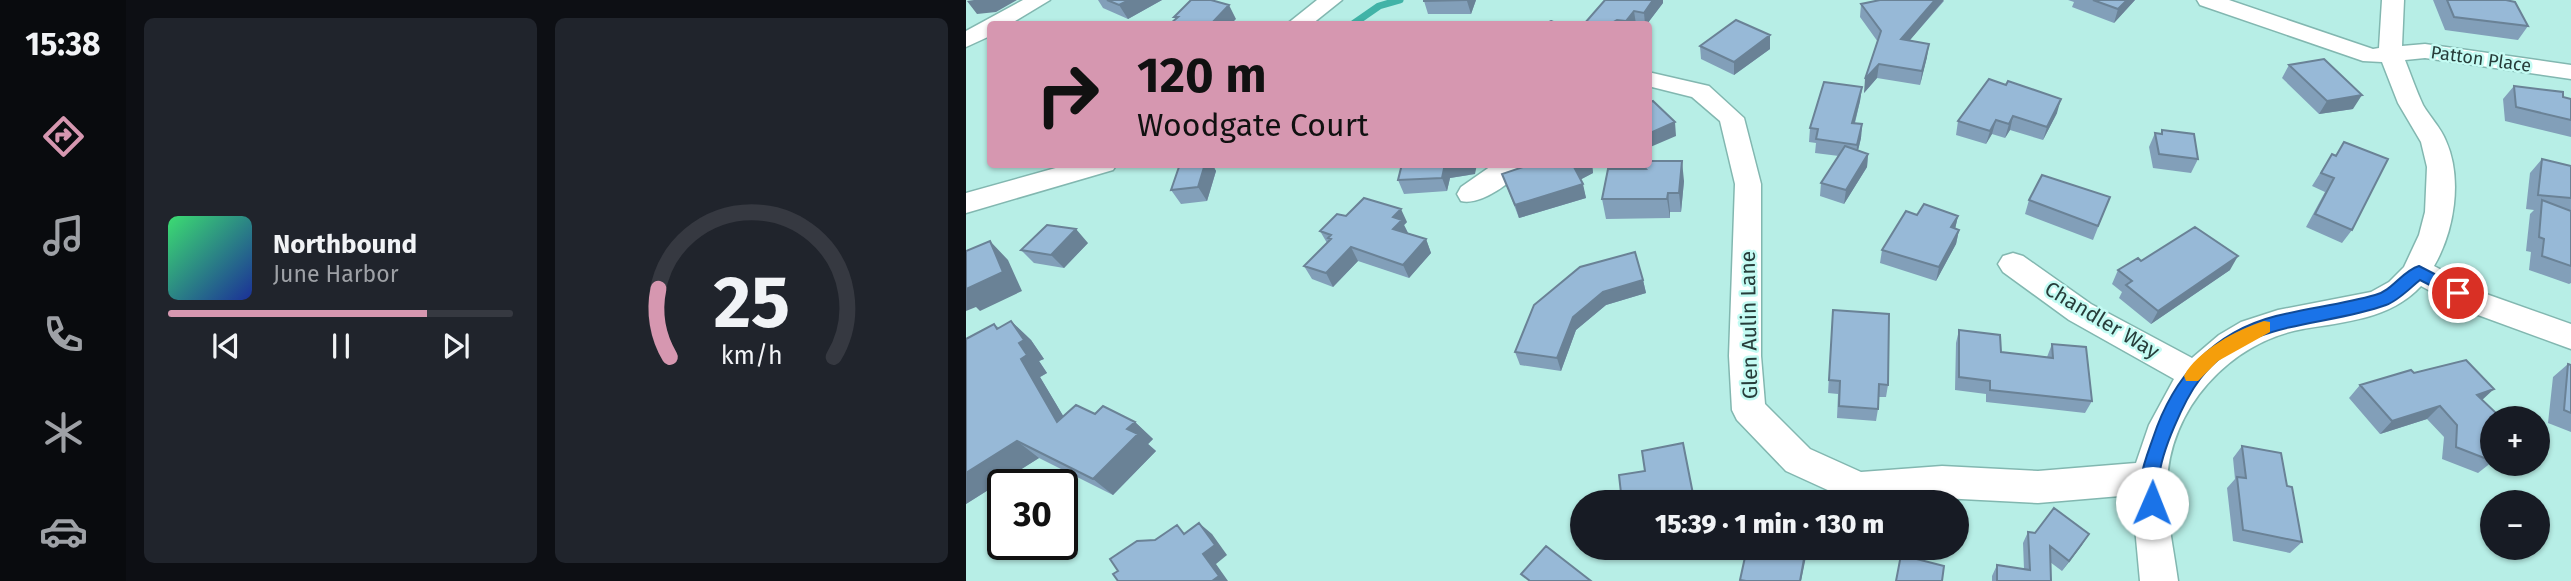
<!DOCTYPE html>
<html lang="en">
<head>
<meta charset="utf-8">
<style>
	body { margin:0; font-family:"Fira Sans",sans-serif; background:#20242c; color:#f1f3f6; height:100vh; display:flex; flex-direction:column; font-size:26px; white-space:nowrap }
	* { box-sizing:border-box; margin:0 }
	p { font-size:23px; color:#9ea1a6 }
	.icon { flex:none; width:38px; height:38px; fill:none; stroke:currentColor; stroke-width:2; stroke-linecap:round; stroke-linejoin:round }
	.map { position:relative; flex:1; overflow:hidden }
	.details { display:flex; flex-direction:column; gap:18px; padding:18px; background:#0d0f14; width:840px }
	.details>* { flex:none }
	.banner { position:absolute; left:21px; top:21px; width:665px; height:147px; border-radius:7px; box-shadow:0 2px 5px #0004; background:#d697b0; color:#111; overflow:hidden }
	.tools { position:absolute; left:1514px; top:406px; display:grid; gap:14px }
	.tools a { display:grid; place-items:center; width:70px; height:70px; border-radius:50%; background:#171b24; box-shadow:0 2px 5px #0004; font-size:35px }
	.speed { position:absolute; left:21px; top:469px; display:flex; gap:14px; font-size:35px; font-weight:700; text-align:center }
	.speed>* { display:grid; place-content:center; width:91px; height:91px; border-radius:50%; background:#171b24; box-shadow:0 2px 5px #0004; line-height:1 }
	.speed .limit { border:4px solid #111; border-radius:10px; background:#fff; color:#111 }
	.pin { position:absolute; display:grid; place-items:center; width:60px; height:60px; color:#fff; margin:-30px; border:4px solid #fff; border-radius:50%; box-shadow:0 2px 7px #0007 }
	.me { position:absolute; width:77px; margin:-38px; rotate:1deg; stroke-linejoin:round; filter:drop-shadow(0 0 5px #0008) }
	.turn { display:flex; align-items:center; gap:24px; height:147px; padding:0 35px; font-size:32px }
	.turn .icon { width:91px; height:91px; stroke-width:2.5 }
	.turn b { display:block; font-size:49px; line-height:60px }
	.details .widget { flex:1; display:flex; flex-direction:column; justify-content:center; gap:10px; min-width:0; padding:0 24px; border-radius:10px; background:#20242c }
	.details .dial { align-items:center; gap:0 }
	.dial svg { height:182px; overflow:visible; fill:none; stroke:#363941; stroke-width:7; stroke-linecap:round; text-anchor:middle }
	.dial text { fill:#f1f3f6; stroke:none }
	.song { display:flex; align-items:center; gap:21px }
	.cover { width:84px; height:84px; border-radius:10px; background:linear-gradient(135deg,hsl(140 70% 55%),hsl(230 70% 35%)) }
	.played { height:7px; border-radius:4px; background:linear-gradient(90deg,#d697b0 75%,#363941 75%) }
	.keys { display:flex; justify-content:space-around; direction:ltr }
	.details .tiles { flex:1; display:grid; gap:18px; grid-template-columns:repeat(2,1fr) }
	.trip { position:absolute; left:604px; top:490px; width:399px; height:70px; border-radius:35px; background:#171b24; box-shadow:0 2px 5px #0004; font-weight:800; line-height:70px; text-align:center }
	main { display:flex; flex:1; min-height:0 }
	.menu { display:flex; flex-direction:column; width:126px; justify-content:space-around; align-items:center; background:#090b0e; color:#9ea1a6 }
	.menu .icon { width:49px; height:49px }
	.menu .active { color:#d697b0 }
	.menu b { font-size:32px; color:#f1f3f6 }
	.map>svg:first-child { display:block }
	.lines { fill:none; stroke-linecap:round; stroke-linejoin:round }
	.stream { stroke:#41b3a7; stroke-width:7 }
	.street-casing { stroke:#82b7b0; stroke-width:3 }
	.street { fill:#fff; fill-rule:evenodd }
	.wall { fill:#829fb9 }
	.shaded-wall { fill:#6a8296 }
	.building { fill:#97b9d7; stroke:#6a8296; stroke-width:2 }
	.route { fill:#1a73e8; stroke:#114b97; stroke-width:2 }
	.slow { fill:#f59e0b }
	.labels { text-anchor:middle; stroke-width:5; stroke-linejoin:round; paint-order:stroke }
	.far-street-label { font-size:18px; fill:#273d3a; stroke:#c4fbf3 }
	.street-label { font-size:21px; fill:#273d3a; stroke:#c4fbf3 }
</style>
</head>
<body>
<main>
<nav class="menu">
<b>15:38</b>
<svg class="icon active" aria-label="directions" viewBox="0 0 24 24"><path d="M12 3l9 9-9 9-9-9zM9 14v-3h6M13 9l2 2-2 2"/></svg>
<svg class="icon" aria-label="music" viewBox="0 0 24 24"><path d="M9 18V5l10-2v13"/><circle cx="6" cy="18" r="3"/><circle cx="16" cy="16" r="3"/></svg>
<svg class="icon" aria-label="phone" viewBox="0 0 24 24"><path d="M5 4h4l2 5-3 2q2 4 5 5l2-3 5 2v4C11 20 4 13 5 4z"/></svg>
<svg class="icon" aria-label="climate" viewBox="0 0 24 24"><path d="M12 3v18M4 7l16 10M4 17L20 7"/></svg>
<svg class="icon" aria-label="car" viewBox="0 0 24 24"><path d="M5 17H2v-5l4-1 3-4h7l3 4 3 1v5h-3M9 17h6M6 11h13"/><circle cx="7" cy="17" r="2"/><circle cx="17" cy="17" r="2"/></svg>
</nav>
<section class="details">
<div class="tiles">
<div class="widget">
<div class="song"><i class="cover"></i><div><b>Northbound</b><p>June Harbor</p></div></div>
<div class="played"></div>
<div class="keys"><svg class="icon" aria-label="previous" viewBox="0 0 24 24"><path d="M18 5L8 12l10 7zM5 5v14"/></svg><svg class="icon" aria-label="pause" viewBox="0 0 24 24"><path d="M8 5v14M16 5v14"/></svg><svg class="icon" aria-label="next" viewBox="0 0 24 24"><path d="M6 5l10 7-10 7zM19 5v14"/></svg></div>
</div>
<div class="widget dial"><svg viewBox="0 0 100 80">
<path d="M14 69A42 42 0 1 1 86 69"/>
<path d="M14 69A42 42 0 0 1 9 39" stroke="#d697b0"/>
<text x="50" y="56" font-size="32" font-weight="700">25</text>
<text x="50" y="72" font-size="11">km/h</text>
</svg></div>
</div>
</section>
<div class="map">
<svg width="1605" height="581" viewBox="0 0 1605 581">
	<rect width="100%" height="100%" fill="#b7eee6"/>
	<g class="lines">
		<path class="stream" d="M387,24L413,6L434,0"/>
		<defs>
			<path id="street" d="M57,0H84L44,24H24V36L0,47V31Z
				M351,0H376L346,24H321Z
				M1231,0H1263L1407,49L1413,48L1416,0H1438L1436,46L1459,44L1605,65V79L1459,58L1439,60C1445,75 1450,90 1457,105C1464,117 1475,128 1480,141C1497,179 1488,232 1468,266L1523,295L1605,324V349L1501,311L1455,286C1425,319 1378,322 1337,329C1264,342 1202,409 1201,486C1200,517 1208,550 1212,581H1174L1166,495L1072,503L976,498L888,502L820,471L771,420L766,410L763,356L769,184L754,121L726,97L682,86V72L743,86L778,118L795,184V356L799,404L844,449L895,472L976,466L1072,471L1170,463L1183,425L1208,379L1103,320L1037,272L1032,264L1037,256L1047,253L1057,256L1125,304L1226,358L1253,335L1275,322L1312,310L1405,292L1423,282L1438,267L1453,235L1459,212L1461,167L1455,142L1432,103L1416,62L1397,61L1234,5Z
				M104,164H151L147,170L0,213V193Z
				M528,164H560C549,181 515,206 495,201L491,194L495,187Z"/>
		</defs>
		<use href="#street" class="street-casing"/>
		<use href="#street" class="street"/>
	</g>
	<path class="wall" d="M132,0H196L162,19L137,8Z
		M510,0L505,14H462L458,1Z
		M1102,0H1169L1148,23L1106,7L1108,2Z
		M1467,0H1540L1562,26L1552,40L1479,30Z
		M978,1L943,41L961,57L954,85L911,78L898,93L912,42L894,17L895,4Z
		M697,3L681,24H618Z
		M804,35V49L768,75L735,59L734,46Z
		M1323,65L1387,109L1353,114L1316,78Z
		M1548,86L1605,99V137L1539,121L1537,99Z
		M896,87L894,101L889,123L896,124L895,138L892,150L902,154L901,167L878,204L854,196L855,183L873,156L849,153L850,143L843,142L844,128Z
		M1091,113L1077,140L1044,130L1039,138L1026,134L1020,144L990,135L992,121Z
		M1196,130L1232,159L1225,173L1187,168L1183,147L1189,133L1195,134Z
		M1378,142L1386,230L1376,243L1340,227L1359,192L1346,186L1366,154L1370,156Z
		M1576,159L1605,166V283L1603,284L1563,270L1565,252L1560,251L1564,214L1568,210L1560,209L1564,173Z
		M214,164H246L250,171L241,201L215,204L205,190Z
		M566,164H626L627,173L615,179L620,198L553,218L541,187L536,174Z
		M673,164H682L718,181L715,212H704V218L640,219L636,199L674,169Z
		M509,174L484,178L481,191L438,194L432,180Z
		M1144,197L1127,240L1059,214L1063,200Z
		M951,215L992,216L989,229L993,230L990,244L970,281L914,263L916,250Z
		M380,216L441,222L438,225L442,233L460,239L465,253L443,278L392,261L367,287L346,279L338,266L361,243L354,231Z
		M122,243L98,268L68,263L55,250Z
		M1175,261L1264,270L1185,324L1153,298L1156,292L1146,284L1152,270Z
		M677,280L680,293L640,305L610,330L595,371L554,365L549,352Z
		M867,310L922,385L920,397H913L912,409L910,421L871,418L872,394L862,393Z
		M45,321L65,340L78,359L73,361L81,373L74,377L97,416L129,414L169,422L187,439L182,444L190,451L147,495L73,458L0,504L28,324L33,328Z
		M993,330L1035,352L1081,357L1086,344L1126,401L1119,413L1020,402V394L989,390L990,343Z
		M1602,364L1605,365V432L1582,423L1587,377Z
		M1448,373L1516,400L1526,418V462L1512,473L1476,459L1478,437L1461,419L1414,434L1383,398L1394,385Z
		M1276,446L1321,486L1336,542L1324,553L1267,541L1261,488L1269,479L1267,458Z
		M1062,532L1116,545L1096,571L1084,562L1085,581H1026V576L1031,565L1058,569L1057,543Z"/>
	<path class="shaded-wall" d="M8,0H51L30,12L11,14L1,1Z
		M163,0H196L162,19L153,5Z
		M501,0H510L505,14L501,1Z
		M687,0H697V3L681,24H679L678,13Z
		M969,0H978L933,53L935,39Z
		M1161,0H1169L1148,23L1152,9Z
		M263,5L270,19L265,24H245Z
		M668,11L670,24H660V21Z
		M651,20L652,24H644Z
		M804,35V49L768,75V62Z
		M963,44L961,57L954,85L956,71Z
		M913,64L911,78L898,93L899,79Z
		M896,87L894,101L885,137L886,123Z
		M1396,95L1387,109L1353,114L1361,101Z
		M1095,99L1091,113L1077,140L1081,127Z
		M1047,116L1044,130L1039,138L1043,124Z
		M1030,120L1026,134L1020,144L1024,131Z
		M709,122L710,136L682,148V134Z
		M896,124L895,138L890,159L891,145Z
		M902,154L901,167L878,204L880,190Z
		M716,161L718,181L715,212L713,193Z
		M239,164H246L250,171L241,201L232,187Z
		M479,164H511L509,174L484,178L481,191L476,178Z
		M614,164H626L627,173L612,181L608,167Z
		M617,184L620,198L553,218L549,205Z
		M702,193L704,212V218L701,199Z
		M435,209L441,222L438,225L442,233L427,229V217Z
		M992,216L989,229L985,227Z
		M110,229L122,243L98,268L85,255Z
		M993,230L990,244L970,281L973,267Z
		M460,239L465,253L443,278L437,265Z
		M24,241L42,260L56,291L14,311L10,307L0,311V289Z
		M385,247L392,261L367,287L360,273Z
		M1272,256L1264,270L1185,324L1192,311Z
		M677,280L680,293L640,305L610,330L595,371L591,358L607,317L637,292Z
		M45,321L65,340L78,359L73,361L81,373L74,377L111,439L91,422L55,359L53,343Z
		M1528,389L1514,402L1511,395Z
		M1474,406L1461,419L1414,434L1426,421Z
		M169,422L187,439L182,444L190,451L147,495L127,479L161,429Z
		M51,441L73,458L0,504V473Z
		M727,494L728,502H685Z
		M233,523L246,534L261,555L250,564L262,581H246L237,554Z
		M1123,534L1116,545L1096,571L1103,561Z
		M840,548H841V552L835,581H834Z"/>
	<path class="building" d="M141,0H163L153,5Z
		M225,0H245L263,5L245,24H204L212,17H208Z
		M458,0H501L458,1Z
		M639,0H687L678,13L668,11L660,21L651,20L644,24H618Z
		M914,0H969L935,39L963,44L956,71L913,64L899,79L915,31L895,4Z
		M1127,0H1161L1152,9Z
		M1481,0H1540L1549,2L1562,26L1488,17Z
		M770,20L804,35L768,62L734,46Z
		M585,21L592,24H579Z
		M62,22L66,24H55Z
		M1358,59L1396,95L1361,101L1323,65Z
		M1023,79L1040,85L1042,81L1095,99L1081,127L1047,116L1043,124L1030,120L1024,131L992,121Z
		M858,82L896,87L886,123L896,124L891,145L850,139L852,129L844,128Z
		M1548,86L1597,92V97L1605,99V120L1550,107Z
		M687,101L709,122L682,134V103Z
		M1196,130L1228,134L1232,159L1193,154L1189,133L1196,134Z
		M1378,142L1422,159L1386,230L1349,214L1368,178L1355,173L1366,154L1370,156Z
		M879,146L902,154L880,190L855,183Z
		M1576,159L1605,166V198L1572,195Z
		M682,161H716L713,193H702L701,199H636L642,169H680L676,164H682Z
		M214,164H239L232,187L205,190Z
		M436,164H479L476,178L432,180Z
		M566,164H614L608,167L617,184L549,205L536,174Z
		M1076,175L1144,197L1132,226L1063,200Z
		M398,198L435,209L427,217L436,220L427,229L460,239L437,265L385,247L360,273L338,266L365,239L362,238L365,235L354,231L371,214L380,216Z
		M1576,200L1605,211V266L1576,256L1578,239L1573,237Z
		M958,204L992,216L985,227L993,230L973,267L916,250L940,211L951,215Z
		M81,225L110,229L85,255L55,250Z
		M1229,227L1272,256L1192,311L1160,285L1166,281L1152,270L1172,258L1175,261Z
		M24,241L37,272L0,289V251Z
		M669,252L677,280L637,292L607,317L591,358L549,352L568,305L614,267Z
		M867,310L923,314L922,385L913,384L912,409L873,406L874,381L863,380Z
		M45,321L58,340L53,343L61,355L55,359L91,422L110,405L129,414L137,406L169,422L161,429L172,434L127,479L51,441L0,473V339L28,324L31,329Z
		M993,330L1034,335L1035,352L1087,358L1086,344L1120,347L1126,401L1024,390V381L993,377Z
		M1500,360L1528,389L1511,395L1530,413L1529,418H1526V461L1490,447L1491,425L1474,406L1426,421L1394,385L1445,370L1448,373Z
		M1602,364L1605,365V413L1598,410Z
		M717,443L727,494L685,502H656L653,475L679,471L676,451Z
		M1276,446L1315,453L1321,486L1326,487L1336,542L1277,530L1271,477L1280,478Z
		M1088,508L1123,534L1103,561L1084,546L1085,581H1031V565L1064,570L1062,532L1069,533Z
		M233,523L249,545L237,554L253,576L246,581H152L147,574L152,571L144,559L171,541L189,540L211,525L218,534Z
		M580,546L625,581H564L555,574Z
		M781,548H840L834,581H780L774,580Z
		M935,555L978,566L976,581H930Z"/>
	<path class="route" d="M1453,266L1498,289V297H1487L1454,280C1444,288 1432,301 1420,305C1357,328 1279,319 1234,379C1218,400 1195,452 1193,478C1192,489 1197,499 1193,510L1186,512L1179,510C1168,485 1179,461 1187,438C1207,377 1247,332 1310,316C1343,308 1377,304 1409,295C1426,291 1436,271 1453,266Z"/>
	<path class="slow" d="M1298,321L1304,322V332L1252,361L1232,381H1220L1218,376C1231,351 1272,329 1298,321Z"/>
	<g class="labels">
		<g class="far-street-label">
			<text transform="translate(1515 59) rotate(8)" y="6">Patton Place</text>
		</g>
		<g class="street-label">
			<text transform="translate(1136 320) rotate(31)" y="7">Chandler Way</text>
			<text transform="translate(783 325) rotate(-91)" y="7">Glen Aulin Lane</text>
		</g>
	</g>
</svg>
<div class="tools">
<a>+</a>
<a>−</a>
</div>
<div class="speed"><div class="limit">30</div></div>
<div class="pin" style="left:1492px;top:293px;background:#d93025"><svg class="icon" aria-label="arrive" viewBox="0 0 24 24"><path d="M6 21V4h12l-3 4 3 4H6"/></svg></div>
<svg class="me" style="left:1186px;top:503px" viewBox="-20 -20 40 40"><circle r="19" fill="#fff"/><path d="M0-13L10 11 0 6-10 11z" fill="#1a73e8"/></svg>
<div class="trip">15:39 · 1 min · 130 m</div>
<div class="banner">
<div class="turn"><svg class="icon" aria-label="right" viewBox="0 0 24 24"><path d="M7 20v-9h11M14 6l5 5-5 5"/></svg><div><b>120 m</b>Woodgate Court</div></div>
</div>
</div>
</main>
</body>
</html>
